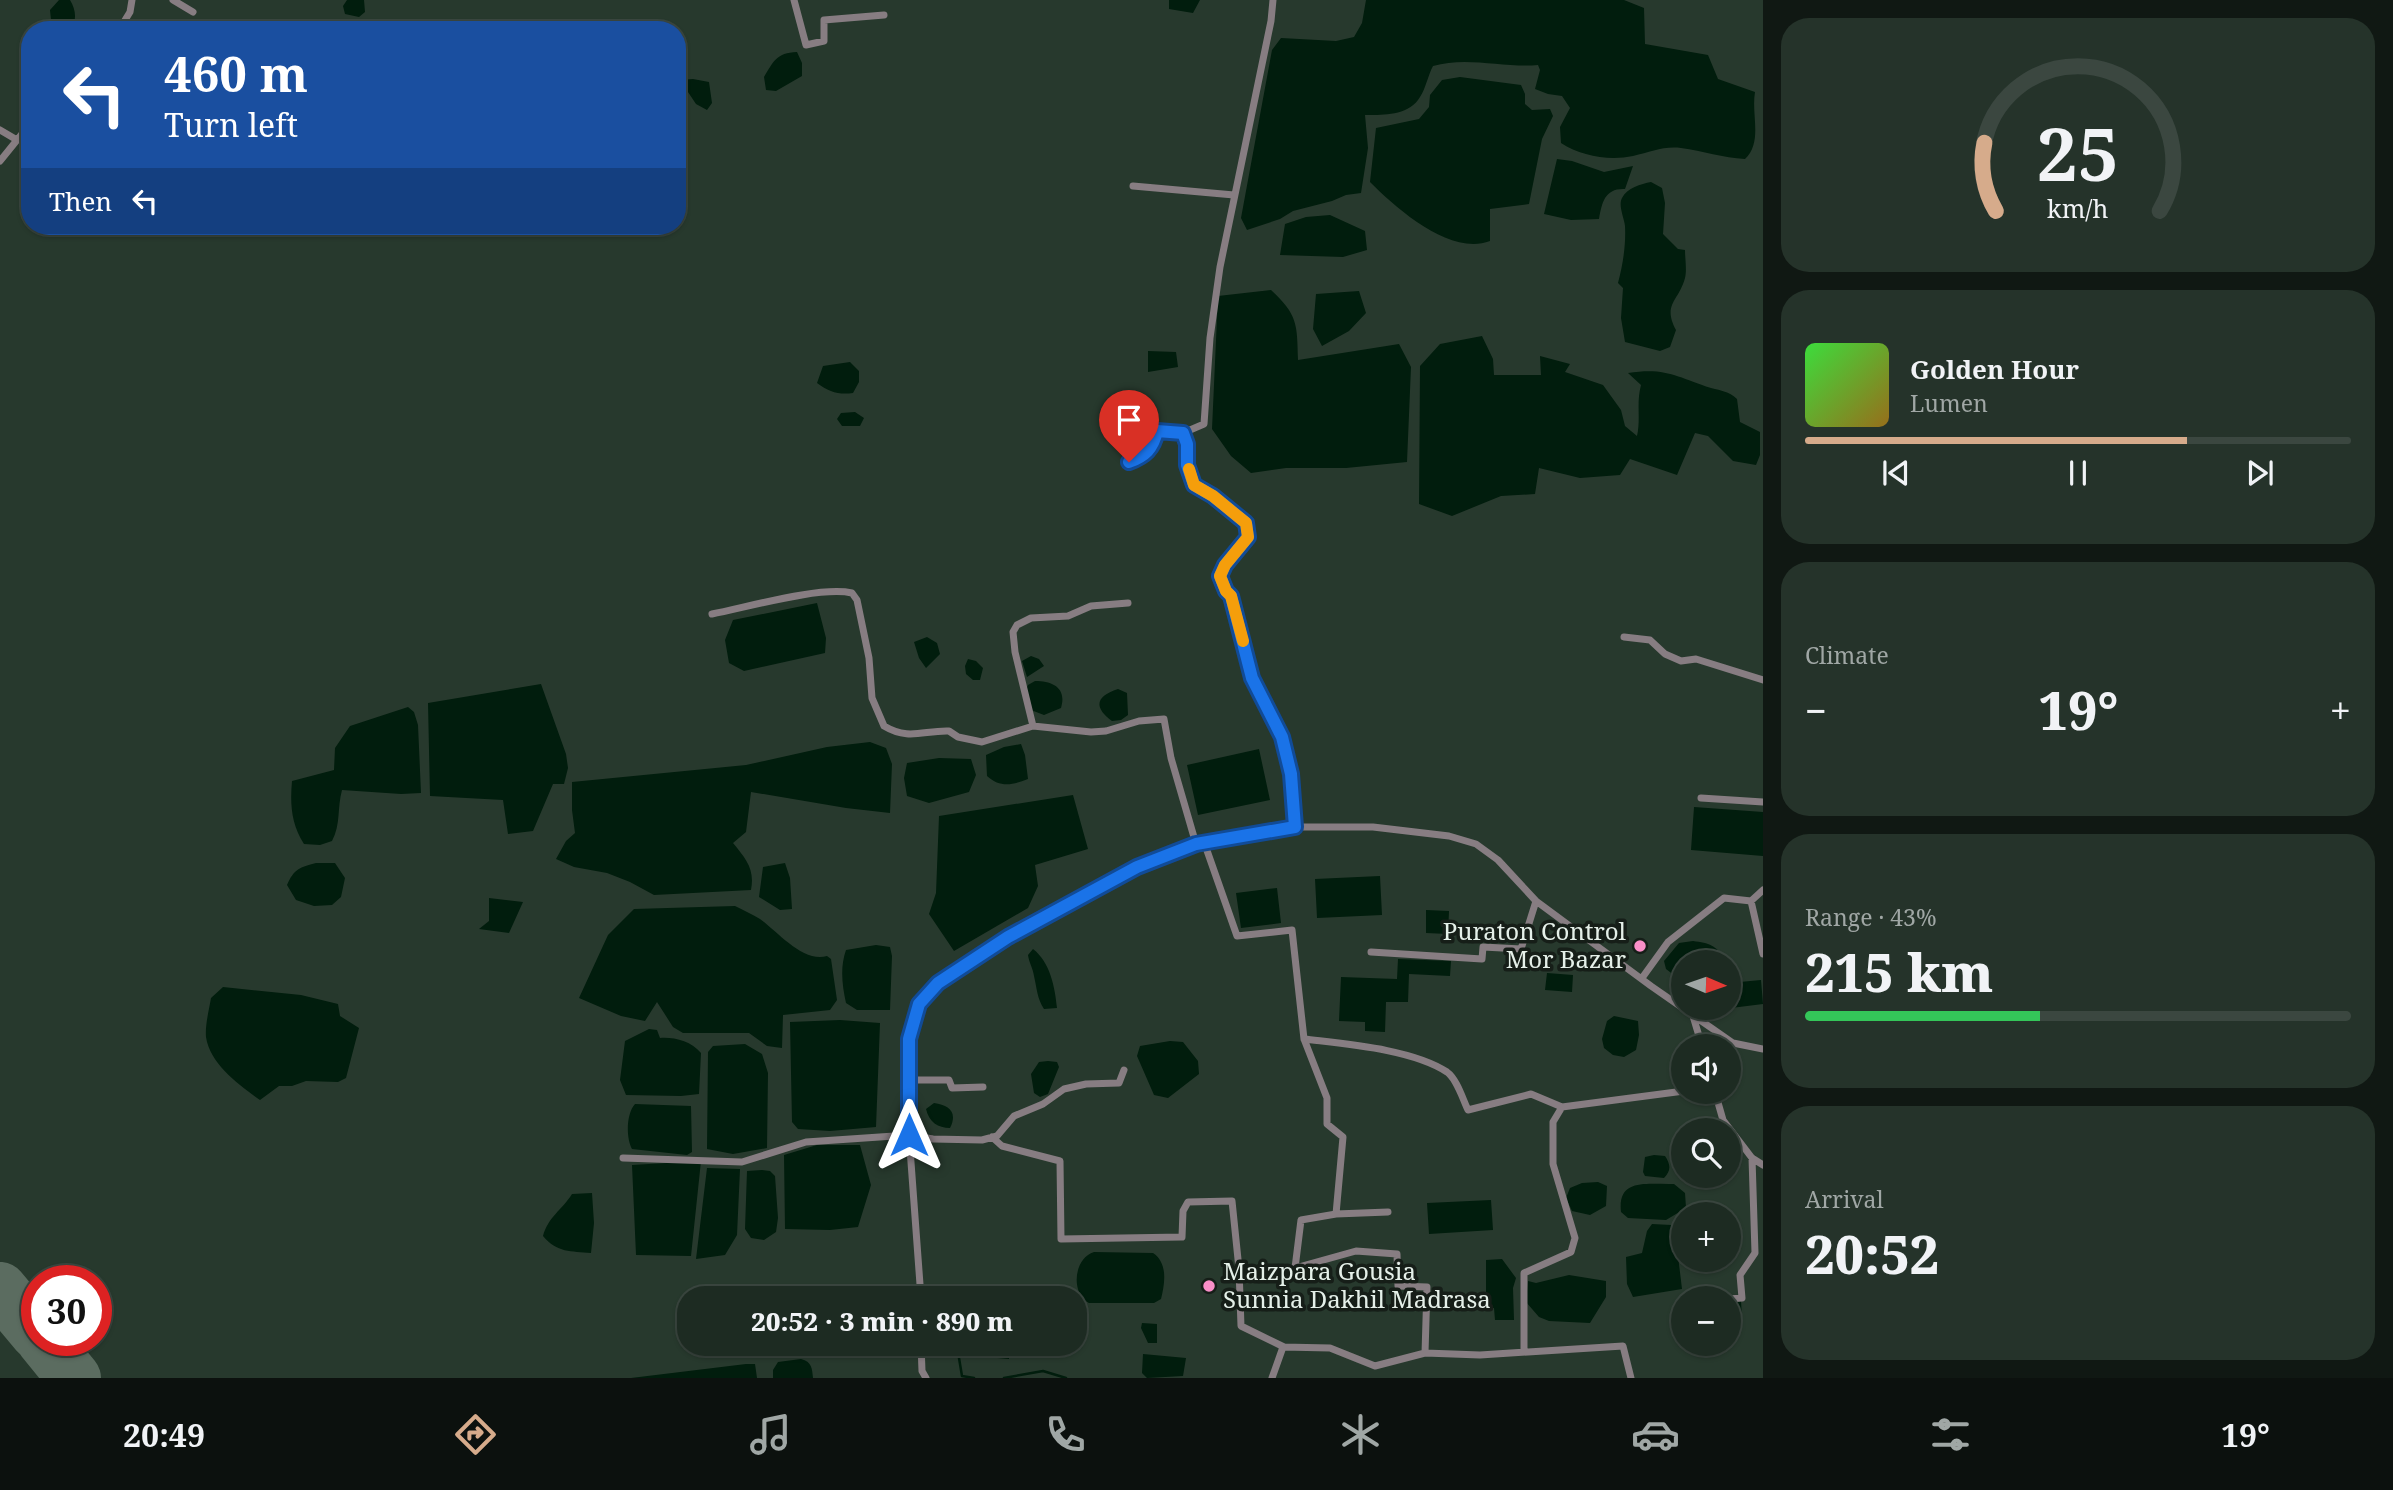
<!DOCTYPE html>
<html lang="en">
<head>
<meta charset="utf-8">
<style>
	body { margin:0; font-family:"Noto Serif",serif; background:#25332a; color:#f1f3f6; height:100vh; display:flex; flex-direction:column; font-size:26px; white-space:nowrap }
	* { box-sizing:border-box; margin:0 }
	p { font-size:23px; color:#a0a7a5 }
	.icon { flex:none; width:38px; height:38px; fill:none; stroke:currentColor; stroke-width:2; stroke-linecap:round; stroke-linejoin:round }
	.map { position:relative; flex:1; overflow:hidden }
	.details { display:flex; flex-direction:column; gap:18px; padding:18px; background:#101813; width:630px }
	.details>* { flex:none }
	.top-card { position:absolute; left:21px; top:21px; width:665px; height:214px; border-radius:28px; box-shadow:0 2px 5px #0004,0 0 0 2px #3b4740; background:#1a4fa0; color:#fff; overflow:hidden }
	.needle { width:46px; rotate:92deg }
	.tools { position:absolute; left:1671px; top:950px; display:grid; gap:14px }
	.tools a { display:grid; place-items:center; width:70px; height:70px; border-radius:50%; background:#1d2b22; box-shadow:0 2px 5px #0004,0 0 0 2px #3b4740; font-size:35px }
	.speed { position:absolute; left:21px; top:1265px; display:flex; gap:14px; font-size:35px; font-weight:700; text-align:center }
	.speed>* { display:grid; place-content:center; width:91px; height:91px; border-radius:50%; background:#1d2b22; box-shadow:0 2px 5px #0004,0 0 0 2px #3b4740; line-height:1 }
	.speed .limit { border:10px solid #d22; background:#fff; color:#111 }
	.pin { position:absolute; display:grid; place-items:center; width:60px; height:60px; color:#fff; margin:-72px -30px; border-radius:50% 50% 50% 0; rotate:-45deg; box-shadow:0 0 7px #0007 }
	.pin .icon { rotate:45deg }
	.me { position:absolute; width:77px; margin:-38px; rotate:0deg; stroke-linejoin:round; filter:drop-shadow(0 0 5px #0008) }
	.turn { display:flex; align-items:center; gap:24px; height:147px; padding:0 28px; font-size:32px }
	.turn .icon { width:91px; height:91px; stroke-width:2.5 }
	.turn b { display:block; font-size:49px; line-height:60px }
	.then { display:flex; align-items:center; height:66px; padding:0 28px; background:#0003; gap:14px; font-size:26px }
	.big { font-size:52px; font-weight:800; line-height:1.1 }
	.details .tile { flex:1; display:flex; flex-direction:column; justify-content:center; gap:10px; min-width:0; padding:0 24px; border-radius:28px; background:#25332a }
	.details .dial { align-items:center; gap:0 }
	.dial svg { height:182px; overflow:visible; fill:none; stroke:#3b4740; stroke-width:7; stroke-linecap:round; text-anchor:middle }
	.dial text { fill:#f1f3f6; stroke:none }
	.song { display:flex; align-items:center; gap:21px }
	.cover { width:84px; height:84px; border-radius:10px; background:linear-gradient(135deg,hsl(120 70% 55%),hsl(40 70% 35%)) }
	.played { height:7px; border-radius:4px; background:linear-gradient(90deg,#d6ab8b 70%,#3b4740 70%) }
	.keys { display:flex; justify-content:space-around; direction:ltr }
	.heat { display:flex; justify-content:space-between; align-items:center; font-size:38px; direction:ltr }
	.charge { height:10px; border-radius:5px; background:linear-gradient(90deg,#34c759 43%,#3b4740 0) }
	.trip { position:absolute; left:677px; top:1286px; width:410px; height:70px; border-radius:28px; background:#1d2b22; box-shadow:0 2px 5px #0004,0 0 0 2px #3b4740; font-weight:800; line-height:70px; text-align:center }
	.menu { display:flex; height:112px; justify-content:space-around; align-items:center; background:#0c110e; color:#a0a7a5 }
	.menu .icon { width:49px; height:49px }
	.menu .current { color:#d6ab8b }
	.menu b { font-size:32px; color:#f1f3f6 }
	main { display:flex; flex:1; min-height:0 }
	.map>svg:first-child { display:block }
	.water { fill:#011d0d }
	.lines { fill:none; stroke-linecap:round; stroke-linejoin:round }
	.stream { stroke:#011d0d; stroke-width:2.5 }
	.runway { stroke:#5b6c60; stroke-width:54 }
	.street { stroke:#877d82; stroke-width:7 }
	.route-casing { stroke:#114b97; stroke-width:18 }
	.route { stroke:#1a73e8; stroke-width:12 }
	.slow { stroke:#f59e0b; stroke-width:12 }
	.poi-dot { fill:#fa8fc8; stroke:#161e18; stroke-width:2.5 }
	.labels { text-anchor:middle; stroke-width:7; stroke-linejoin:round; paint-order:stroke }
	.poi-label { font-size:24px; fill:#e5f0e9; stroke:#161e18; text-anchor:end }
</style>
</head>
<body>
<main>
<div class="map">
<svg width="1763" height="1378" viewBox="0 0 1763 1378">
	<rect width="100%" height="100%" fill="#27392d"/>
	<path class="water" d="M59,0H70C76,10 77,19 71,30H58L51,20L50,10Z
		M347,0H364L365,12L359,17L345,14L343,6Z
		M1169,0H1200L1193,13L1169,9Z
		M1366,0H1624L1644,8L1645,44L1708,55L1718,79L1755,92C1751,115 1763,142 1745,159C1723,158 1703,151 1681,148C1663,146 1651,152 1633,156C1609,161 1581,156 1561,143L1560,127L1570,108L1562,96L1548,94L1535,89L1540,70L1538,65C1504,68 1466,56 1433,66C1428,75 1426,88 1420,97C1409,116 1383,115 1365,115L1368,148L1361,193L1346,195L1332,201L1293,211L1280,219L1247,230L1241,218L1272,50L1281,38L1336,41L1354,37L1362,23Z
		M797,52L802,63V76L776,91L766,90L764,77C774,61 776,53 797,52Z
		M1460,77L1521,85L1525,94V104L1532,110L1550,109L1553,116L1542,139L1529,204L1490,209V241C1450,256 1397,209 1370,182L1376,128L1419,119L1429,107L1430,95L1442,80Z
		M693,79L709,82L712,103L707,110L696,104L680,80Z
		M1557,159L1572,161L1604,172L1633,166L1625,189C1605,188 1602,202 1599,219L1571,220L1544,214Z
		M1651,182L1662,188L1665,203L1663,234L1678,249L1685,250C1685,259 1687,270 1685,278C1679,301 1662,304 1676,330L1670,347L1660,351L1625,342L1621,318L1623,288L1618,283C1623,264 1626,245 1625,226C1624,217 1618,206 1622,198C1627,188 1641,184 1651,182Z
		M1330,215L1365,231L1367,250L1343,257L1280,255L1285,224L1306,217Z
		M1271,290C1298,315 1297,324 1298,360L1399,344L1411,367L1407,462L1346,468H1286L1251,473L1231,456L1212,429L1218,296Z
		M1359,291L1366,313L1349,331L1322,346L1313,329L1316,294Z
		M1482,336L1493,359L1494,375H1541L1540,356L1570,364L1565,372L1603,385L1621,410L1625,426L1637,436C1641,418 1636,404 1641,385L1628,373C1666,367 1677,377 1711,388C1722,391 1728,391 1737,399L1740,422L1760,432V455L1756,465L1733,461L1708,436L1695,433L1677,475L1630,459L1620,475L1580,478L1539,468L1535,494L1501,496L1452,516L1419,504L1420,366L1440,344Z
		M1148,351L1176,352L1178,367L1148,372Z
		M850,362L859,371V382L853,393C839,395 829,392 817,383L823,366Z
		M855,412L864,418L860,426H842L837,419L841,413Z
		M817,603L826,638L825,653L744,671L729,663L725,640L733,620Z
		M927,637L937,643L940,654L926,668L919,658L914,642Z
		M1031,656L1039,659L1044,666L1027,677L1022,661Z
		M968,659L976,661L983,668L980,680H973L966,674L965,666Z
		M1035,681C1053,681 1067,688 1061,708L1044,715L1031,710L1026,690L1028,685Z
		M541,684L566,754L568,768L564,784H553L533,831L508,834L503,800L430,796L428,703Z
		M1118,689L1127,693L1128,715L1121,720L1112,721C1093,707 1096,696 1118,689Z
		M408,707L414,712L418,725L421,793L401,794L342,790C337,808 341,824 332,841L320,845L304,844C291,824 290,804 292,781L334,770L335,748L350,726Z
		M870,742L886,748L892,764L890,813L846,808L751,792L746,832L733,843C746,859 755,869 751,890L654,895L630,882L607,873L574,867L556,859L566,841L575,833L572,810V782L746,765L827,747Z
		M1021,744L1025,755L1028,779C1013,785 1000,788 987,776L986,755L1004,747Z
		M1259,749L1270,800L1198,815L1187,765Z
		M939,758L971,759L976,775L969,792L929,803L907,796L904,778L907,763Z
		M1073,795L1088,849L1035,865L1038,886L1028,908L954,951L929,914L936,893L939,816Z
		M1694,807L1763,812V856L1691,850Z
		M316,863H335L345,878L341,897L332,905L314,906L296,900L287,885C294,869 300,867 316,863Z
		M785,863L790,878L792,909L780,910L759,897L763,867Z
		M1380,876L1382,915L1317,918L1315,879Z
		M1277,888L1281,923L1241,928L1236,893Z
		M489,898L523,902L509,933L479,929L489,921Z
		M735,906C743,910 752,914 760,919C777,931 803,963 827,956L831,959L837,1000L830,1010L783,1015L782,1048L767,1046L749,1033H683L673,1027L657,1002L645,1021L621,1016L579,998L608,935L634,909Z
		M1426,910L1449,911L1448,934L1426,933Z
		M1693,941C1709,943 1717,945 1724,960L1722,962H1684L1683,982L1666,969L1664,961L1679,943Z
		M876,945L890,947L892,956L890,1010H857L846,1003C842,985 840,967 846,950Z
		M1033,949C1050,962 1055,987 1057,1008L1044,1009C1037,998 1037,989 1034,976C1033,968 1029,963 1028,955Z
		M1398,959L1451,961L1450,976L1409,974L1408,1002H1386L1385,1032L1365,1031V1022L1339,1021L1341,977L1397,979Z
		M1547,973L1573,975L1572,992L1545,990Z
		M1761,980L1763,1004L1723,1009L1729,1008V983Z
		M223,987L301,995L338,1004L340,1016L359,1028L346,1078L338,1082L306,1081L292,1086H279L260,1100C239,1085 210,1064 206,1037C205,1025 209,1010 211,998Z
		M1614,1016L1638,1021L1639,1035L1636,1050L1624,1057L1613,1055L1604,1048L1602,1039L1607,1021Z
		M840,1020L880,1023L876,1127L830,1131L798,1129L792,1122L790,1022Z
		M649,1029L657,1030L660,1038C674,1037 691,1041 701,1053L699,1094L681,1096L626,1095L620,1080L625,1041Z
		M1170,1041L1183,1042L1198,1061L1199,1074L1168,1098L1154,1095L1137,1056L1140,1046Z
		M745,1044L762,1054L768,1073L767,1148L733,1154L707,1149L708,1052L713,1046Z
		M1048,1061L1057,1062L1059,1067L1048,1094L1040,1097L1034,1093L1031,1074L1039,1062Z
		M934,1103C949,1105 958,1112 950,1128C938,1128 929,1122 926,1109Z
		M635,1104L691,1106L692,1152L687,1155L632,1149C626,1138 626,1114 635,1104Z
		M817,1145H860L871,1185L858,1227L830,1230L785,1229L784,1155Z
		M1654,1155L1665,1156C1671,1165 1671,1171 1664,1178L1645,1176L1643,1172L1645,1157Z
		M701,1161L691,1256L636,1255L632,1165Z
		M707,1168L740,1169L737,1235L725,1255L696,1259Z
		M762,1170L770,1171L775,1176L778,1218L776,1232L764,1240L751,1238L745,1229L747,1171Z
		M1598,1182L1607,1186L1606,1206L1590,1215L1572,1211L1566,1198L1570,1188L1582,1183Z
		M1674,1184L1685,1193L1686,1208L1666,1220L1628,1218L1621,1212C1617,1177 1649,1185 1674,1184Z
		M592,1193L594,1223L591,1253C571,1251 557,1253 543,1236C548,1217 562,1210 572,1194Z
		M1491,1200L1493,1230L1429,1234L1427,1203Z
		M1652,1224L1671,1225L1675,1231L1682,1289L1633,1297L1627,1284L1626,1257L1642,1253L1647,1231Z
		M1094,1252L1153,1253C1168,1263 1165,1283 1161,1299L1154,1303H1089C1070,1293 1074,1258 1094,1252Z
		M1502,1259L1516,1278L1513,1288L1514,1320H1495L1494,1308H1486V1260Z
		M1569,1275L1606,1281V1297L1590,1323L1549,1321L1539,1317L1526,1302L1528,1281L1536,1283Z
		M1741,1301L1742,1319L1729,1320V1302Z
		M1142,1323L1157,1324V1343H1148L1141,1328Z
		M984,1344H1009V1359L986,1357L983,1349Z
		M1143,1354L1186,1358L1183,1376L1147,1378L1142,1373Z
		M801,1359C812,1362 812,1368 813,1378H773V1370L778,1362Z
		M746,1364H755L757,1378H631Z"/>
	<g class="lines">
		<path class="stream" d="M960,1344L959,1358L962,1376L974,1378
			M1004,1378L1043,1371L1066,1378"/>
		<path class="runway" d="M0,1289L37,1333
			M43,1340L74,1378"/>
		<path class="street" d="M173,0L193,12
			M794,0L806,45L824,41V20L884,15
			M119,30L130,12L132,0
			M0,130L17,140
			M0,161L30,124
			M1133,186L1234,195
			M1183,433C1189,450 1188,466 1194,485L1213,496L1246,523L1248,537L1225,565L1220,576L1226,591L1231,596L1252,679L1282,737L1291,774L1295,827
			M1129,462C1145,456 1153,449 1157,431L1183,433L1204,424L1210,338L1220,267L1271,21L1273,0
			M712,614C748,607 820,586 852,593L857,600L869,658L872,698L884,726C909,741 924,730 949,731L958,737L982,742L1033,726L1091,732L1106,731L1139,721L1164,719L1171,758L1196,844
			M1624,637L1650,640L1665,654L1681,661L1696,659L1763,680
			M1033,726L1015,652L1013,632L1017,625L1031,618L1068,616L1091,606L1128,603
			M1701,798L1763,802
			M1751,901L1763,954
			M1371,952L1482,959L1483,947L1521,949L1536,901
			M1642,978L1668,942L1724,898L1751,901L1763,890
			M1693,1016L1702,1046
			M1304,1039C1345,1044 1412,1049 1447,1072C1457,1079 1463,1100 1468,1110L1531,1094L1562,1107L1684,1091
			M909,1080H949L952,1088L983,1087
			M1715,1092L1723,1120L1752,1158L1763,1165
			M992,1137L1002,1146L1060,1161L1061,1239L1182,1237L1183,1211L1188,1202L1232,1201L1239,1269L1295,1268L1301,1220L1336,1214L1343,1137L1327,1124V1098L1304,1039L1292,930L1237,936L1204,842
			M623,1158L742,1162L806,1142L909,1135L933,1139L982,1140L997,1136L1014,1116L1043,1104L1064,1089L1086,1084L1119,1083L1124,1070
			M1336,1214L1388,1212
			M1295,1268L1356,1251L1397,1254L1398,1286L1427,1287L1425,1353
			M1239,1269L1241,1326L1284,1347
			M921,1298L909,1135V1039L919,1004L938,983L962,966L1072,901L1137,867L1196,844L1295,827H1373L1449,836L1476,844L1498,860L1536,901L1651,986L1733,1043L1763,1049
			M1729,1299L1742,1298L1740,1275L1755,1253L1752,1158
			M921,1344L922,1371L926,1378
			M1524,1352V1273L1571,1252L1575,1238L1553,1164V1122L1562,1107
			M1272,1378L1283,1347L1330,1348L1375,1366L1425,1353L1480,1355L1623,1346L1631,1378"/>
	</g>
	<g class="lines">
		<defs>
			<path id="route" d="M909,1135V1039L919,1004L938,983L1008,937L1137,867L1196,844L1295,827L1291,774L1282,737L1252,678L1231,596L1226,591L1220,576L1225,565L1248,537L1246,523L1213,496L1194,485L1187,465V444L1183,433L1157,431C1153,449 1145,456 1129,462"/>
		</defs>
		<use href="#route" class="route-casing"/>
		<use href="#route" class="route"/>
		<path class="slow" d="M1189,469L1194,485L1213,496L1246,523L1248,537L1225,565L1220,576L1226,591L1231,596L1243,641"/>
	</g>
	<g class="poi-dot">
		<circle cx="1640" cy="946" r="7"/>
		<circle cx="1209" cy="1286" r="7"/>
	</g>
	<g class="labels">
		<g class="poi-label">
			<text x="1626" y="940">Puraton Control<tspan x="1626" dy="28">Mor Bazar</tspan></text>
			<text x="1223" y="1280" text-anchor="start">Maizpara Gousia<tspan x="1223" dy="28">Sunnia Dakhil Madrasa</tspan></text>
		</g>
	</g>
</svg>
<div class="tools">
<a><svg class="needle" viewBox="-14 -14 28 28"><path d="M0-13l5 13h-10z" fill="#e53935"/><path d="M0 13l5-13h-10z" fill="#a0a7a5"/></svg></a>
<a><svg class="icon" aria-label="sound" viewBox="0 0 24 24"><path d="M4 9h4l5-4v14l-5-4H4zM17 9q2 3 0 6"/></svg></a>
<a><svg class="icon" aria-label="search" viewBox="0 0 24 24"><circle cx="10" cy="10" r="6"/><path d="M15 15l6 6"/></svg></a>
<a>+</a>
<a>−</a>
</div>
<div class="speed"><div class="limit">30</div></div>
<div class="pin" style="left:1129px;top:462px;background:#d93025"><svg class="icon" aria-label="arrive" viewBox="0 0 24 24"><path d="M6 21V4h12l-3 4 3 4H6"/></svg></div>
<svg class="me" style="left:909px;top:1135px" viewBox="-20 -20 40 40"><path d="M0-17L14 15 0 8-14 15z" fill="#1a73e8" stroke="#fff" stroke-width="4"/></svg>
<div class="trip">20:52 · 3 min · 890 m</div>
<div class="top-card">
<div class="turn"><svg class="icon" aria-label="left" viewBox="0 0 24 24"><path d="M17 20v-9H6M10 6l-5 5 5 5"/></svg><div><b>460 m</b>Turn left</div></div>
<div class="then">Then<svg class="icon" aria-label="left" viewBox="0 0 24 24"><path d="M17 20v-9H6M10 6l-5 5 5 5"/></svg></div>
</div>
</div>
<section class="details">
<div class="tile dial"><svg viewBox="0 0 100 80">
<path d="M14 69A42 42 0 1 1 86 69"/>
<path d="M14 69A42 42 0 0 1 9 39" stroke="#d6ab8b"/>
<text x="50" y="56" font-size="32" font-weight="700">25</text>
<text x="50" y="72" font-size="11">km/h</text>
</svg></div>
<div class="tile">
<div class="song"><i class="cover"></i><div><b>Golden Hour</b><p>Lumen</p></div></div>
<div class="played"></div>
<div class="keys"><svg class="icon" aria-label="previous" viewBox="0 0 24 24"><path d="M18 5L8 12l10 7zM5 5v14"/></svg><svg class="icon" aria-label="pause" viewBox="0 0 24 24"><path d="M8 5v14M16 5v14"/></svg><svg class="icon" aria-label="next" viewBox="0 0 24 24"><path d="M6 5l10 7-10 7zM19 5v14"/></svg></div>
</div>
<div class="tile"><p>Climate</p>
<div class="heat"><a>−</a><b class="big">19°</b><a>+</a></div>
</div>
<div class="tile"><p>Range · 43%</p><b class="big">215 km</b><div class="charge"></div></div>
<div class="tile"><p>Arrival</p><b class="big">20:52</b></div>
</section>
</main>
<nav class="menu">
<b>20:49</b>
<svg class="icon current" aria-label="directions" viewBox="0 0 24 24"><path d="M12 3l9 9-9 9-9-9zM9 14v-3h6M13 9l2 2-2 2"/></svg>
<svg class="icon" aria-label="music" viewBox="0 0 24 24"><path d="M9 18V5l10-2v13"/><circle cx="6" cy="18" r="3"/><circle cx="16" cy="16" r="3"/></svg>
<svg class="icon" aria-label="phone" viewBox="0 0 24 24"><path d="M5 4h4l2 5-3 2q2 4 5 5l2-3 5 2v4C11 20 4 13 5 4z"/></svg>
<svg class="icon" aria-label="climate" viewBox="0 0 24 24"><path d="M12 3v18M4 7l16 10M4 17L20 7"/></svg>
<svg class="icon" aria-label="car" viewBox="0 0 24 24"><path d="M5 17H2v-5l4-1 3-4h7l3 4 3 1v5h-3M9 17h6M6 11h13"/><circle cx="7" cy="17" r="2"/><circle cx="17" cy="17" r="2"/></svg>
<svg class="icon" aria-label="filters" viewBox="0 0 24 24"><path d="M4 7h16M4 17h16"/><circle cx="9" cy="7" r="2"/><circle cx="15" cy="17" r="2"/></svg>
<b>19°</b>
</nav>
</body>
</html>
